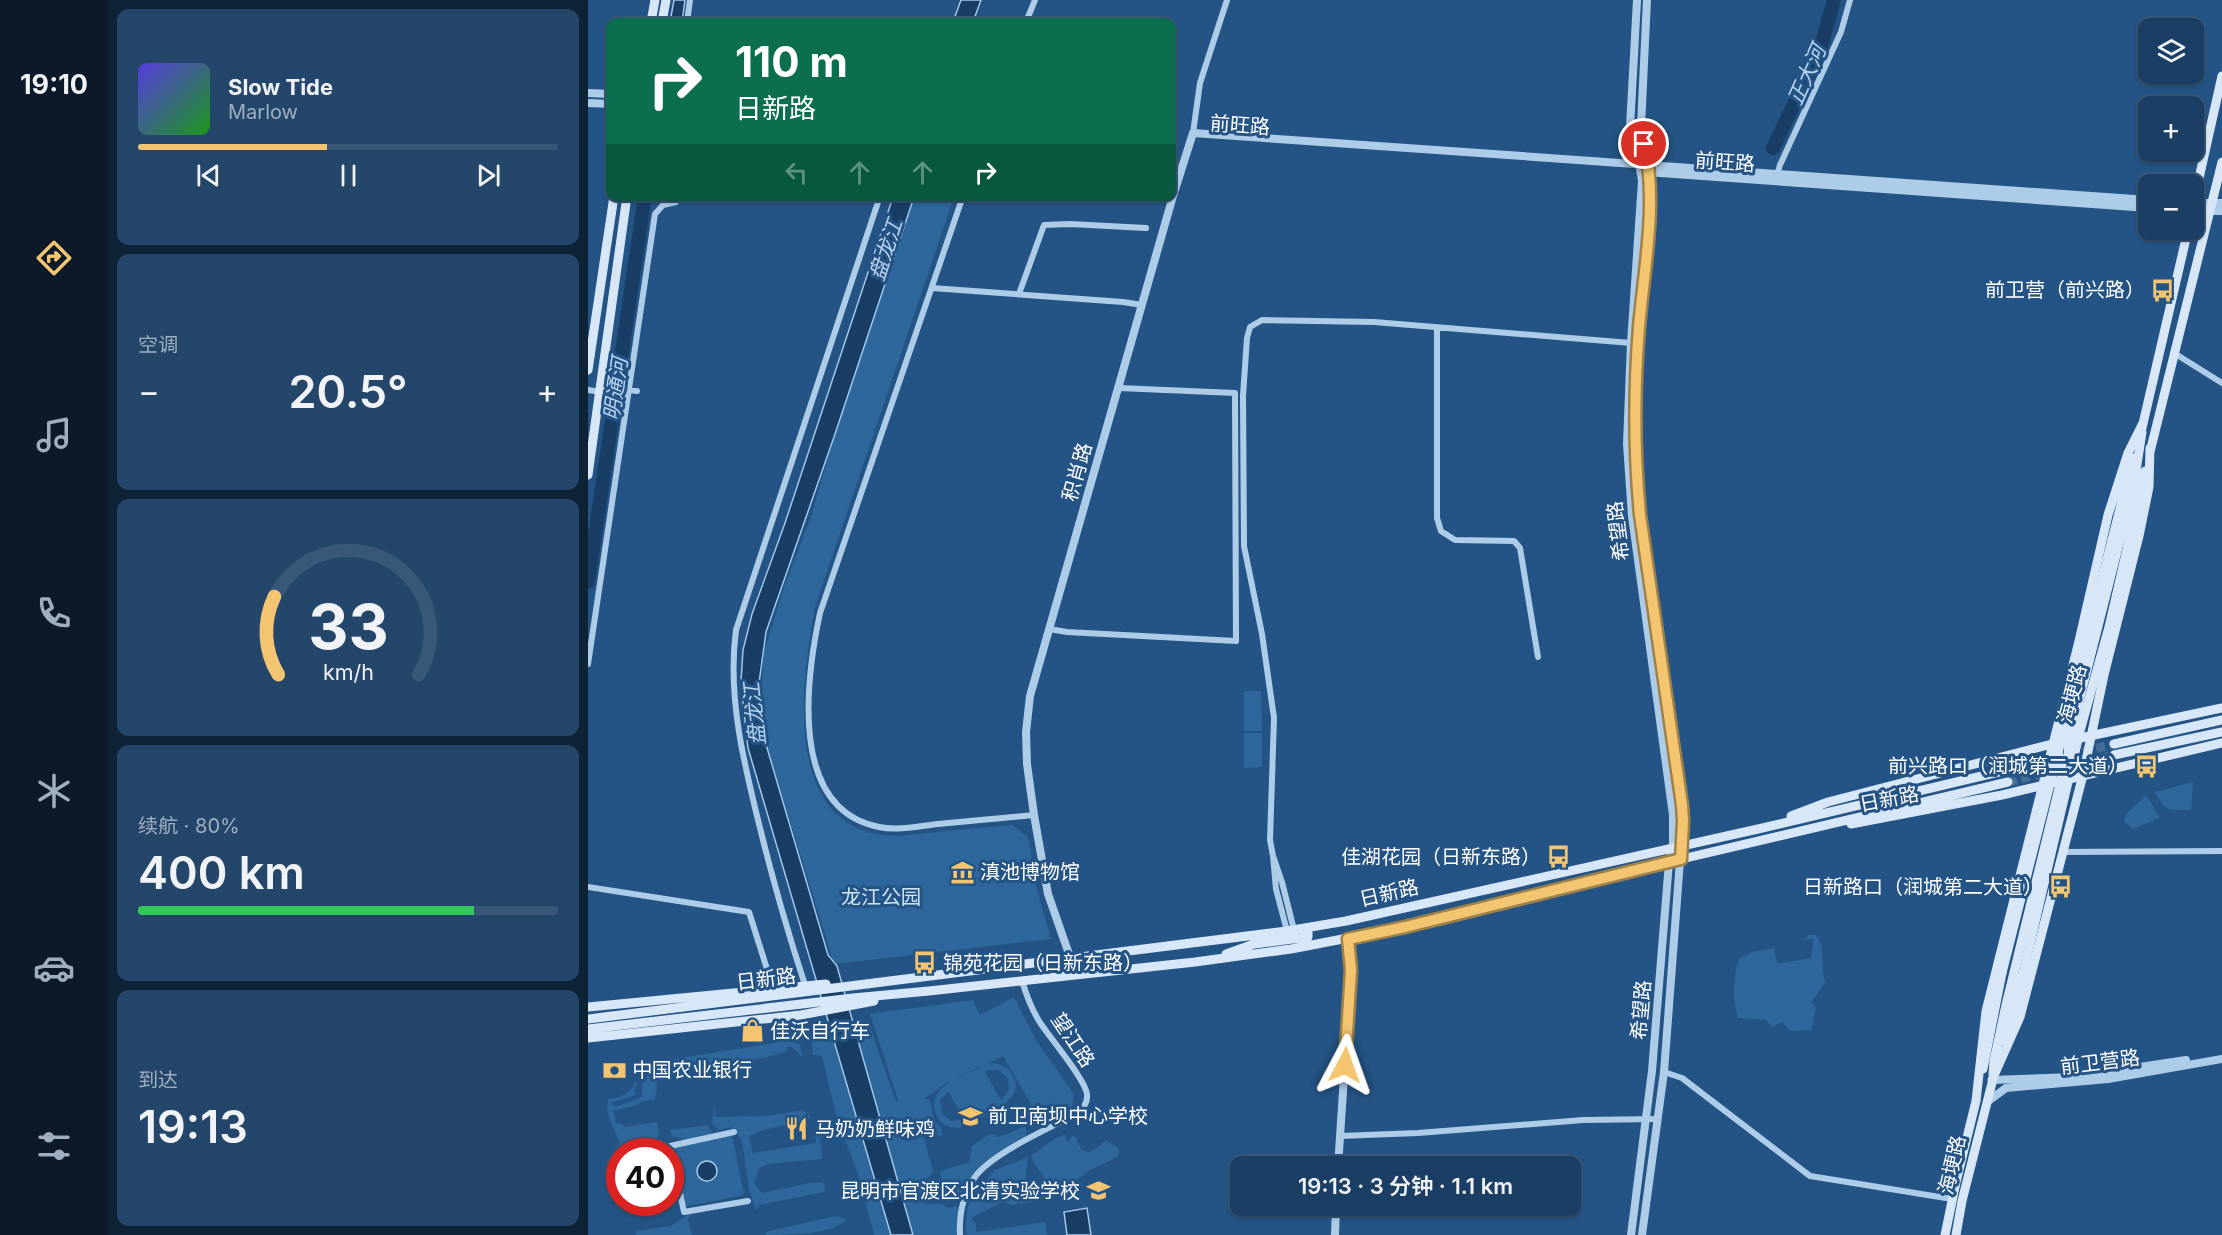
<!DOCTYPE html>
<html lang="zh">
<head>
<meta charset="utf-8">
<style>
	body { margin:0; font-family:Inter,"Noto Sans SC",sans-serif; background:#24466a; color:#f1f3f6; height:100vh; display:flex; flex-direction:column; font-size:22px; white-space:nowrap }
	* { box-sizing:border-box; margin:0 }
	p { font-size:20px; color:#a0afbf }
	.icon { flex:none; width:33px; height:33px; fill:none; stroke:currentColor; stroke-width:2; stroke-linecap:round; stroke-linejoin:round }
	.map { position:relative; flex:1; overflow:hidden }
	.sheet { display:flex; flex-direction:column; gap:9px; padding:9px; background:#0f2337; width:480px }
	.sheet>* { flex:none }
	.hud { position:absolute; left:18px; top:18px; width:570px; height:183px; border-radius:12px; box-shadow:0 2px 4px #0004,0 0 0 2px #395878; background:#0b6e4f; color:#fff; overflow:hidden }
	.controls { position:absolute; left:1550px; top:18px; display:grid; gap:12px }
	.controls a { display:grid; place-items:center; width:66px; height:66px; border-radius:12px; background:#1b3f64; box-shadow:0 2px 4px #0004,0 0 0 2px #395878; font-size:30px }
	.speed { position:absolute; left:18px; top:1138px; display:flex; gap:12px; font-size:30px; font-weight:700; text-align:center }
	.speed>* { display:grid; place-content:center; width:78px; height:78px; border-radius:50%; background:#1b3f64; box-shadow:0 2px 4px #0004,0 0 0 2px #395878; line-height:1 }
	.speed .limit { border:9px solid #d22; background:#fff; color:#111 }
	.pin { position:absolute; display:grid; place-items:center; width:51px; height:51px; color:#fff; margin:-26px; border:3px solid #fff; border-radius:50%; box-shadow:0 2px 6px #0007 }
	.me { position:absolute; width:66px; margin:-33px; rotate:4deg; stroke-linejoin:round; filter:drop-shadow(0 0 4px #0008) }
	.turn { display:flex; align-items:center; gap:21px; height:126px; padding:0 30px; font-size:27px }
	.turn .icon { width:78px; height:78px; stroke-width:2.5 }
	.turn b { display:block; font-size:42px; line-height:51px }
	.lanes { display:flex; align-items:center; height:57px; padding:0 30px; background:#0003; justify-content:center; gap:30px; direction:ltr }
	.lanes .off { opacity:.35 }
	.big { font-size:45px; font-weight:600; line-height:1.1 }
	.sheet .widget { flex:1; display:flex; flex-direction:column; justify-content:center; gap:9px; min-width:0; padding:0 21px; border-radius:12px; background:#24466a }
	.sheet .dial { align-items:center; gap:0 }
	.dial svg { height:156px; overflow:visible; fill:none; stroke:#395878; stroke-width:7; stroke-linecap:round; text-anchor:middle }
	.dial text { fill:#f1f3f6; stroke:none }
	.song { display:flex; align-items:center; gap:18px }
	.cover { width:72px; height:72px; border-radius:9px; background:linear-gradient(135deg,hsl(250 70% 55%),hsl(120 70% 35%)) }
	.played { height:6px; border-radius:3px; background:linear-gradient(90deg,#f3c571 45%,#395878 45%) }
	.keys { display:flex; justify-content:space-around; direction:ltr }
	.heat { display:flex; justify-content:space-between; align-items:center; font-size:33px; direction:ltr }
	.charge { height:9px; border-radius:4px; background:linear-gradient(90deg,#34c759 80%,#395878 0) }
	.trip { position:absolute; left:642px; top:1156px; width:351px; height:60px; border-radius:12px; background:#1b3f64; box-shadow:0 2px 4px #0004,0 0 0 2px #395878; font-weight:600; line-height:60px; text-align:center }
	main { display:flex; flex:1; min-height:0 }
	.menu { display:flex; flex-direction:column; width:108px; justify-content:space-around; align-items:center; background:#0b1928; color:#a0afbf }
	.menu .icon { width:42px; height:42px }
	.menu .active { color:#f3c571 }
	.menu b { font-size:27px; color:#f1f3f6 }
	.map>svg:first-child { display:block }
	.green { fill:#2e679c; fill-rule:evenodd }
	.water { fill:#193e65; stroke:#a2c7e9; stroke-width:1.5 }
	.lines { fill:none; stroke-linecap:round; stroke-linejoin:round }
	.river { stroke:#193e65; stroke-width:14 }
	.secondary-tunnel { stroke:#456e97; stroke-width:9; stroke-dasharray:9 4.5; stroke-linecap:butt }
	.minor { stroke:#adcce8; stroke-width:6 }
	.tertiary { stroke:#adcce8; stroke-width:8 }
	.secondary { stroke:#d8e7f7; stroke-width:9 }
	.secondary-bridge { stroke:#d8e7f7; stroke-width:9 }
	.route-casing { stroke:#9e8049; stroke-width:15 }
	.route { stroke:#f3c571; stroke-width:10 }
	.labels { text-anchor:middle; stroke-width:6; stroke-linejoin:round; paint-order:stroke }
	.street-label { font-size:20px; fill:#fff; stroke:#245485 }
	.poi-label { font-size:20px; fill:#fff; stroke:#245485; text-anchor:start }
	.park-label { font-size:20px; fill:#d1e4f6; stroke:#245485 }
	.water-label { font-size:21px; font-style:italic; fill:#b9d5f0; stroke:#245485 }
</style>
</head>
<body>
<main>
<nav class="menu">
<b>19:10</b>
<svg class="icon active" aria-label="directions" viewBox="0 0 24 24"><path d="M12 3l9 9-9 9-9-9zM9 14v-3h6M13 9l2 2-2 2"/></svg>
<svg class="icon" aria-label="music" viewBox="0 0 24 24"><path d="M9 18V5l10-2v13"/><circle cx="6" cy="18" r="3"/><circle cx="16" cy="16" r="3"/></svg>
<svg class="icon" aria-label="phone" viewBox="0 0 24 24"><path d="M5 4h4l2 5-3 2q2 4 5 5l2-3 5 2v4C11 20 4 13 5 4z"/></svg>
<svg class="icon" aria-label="climate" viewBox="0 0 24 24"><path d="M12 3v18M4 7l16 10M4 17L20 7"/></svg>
<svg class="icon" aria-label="car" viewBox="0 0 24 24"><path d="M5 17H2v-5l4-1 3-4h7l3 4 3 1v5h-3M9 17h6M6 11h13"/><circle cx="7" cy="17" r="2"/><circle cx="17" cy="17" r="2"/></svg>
<svg class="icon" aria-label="filters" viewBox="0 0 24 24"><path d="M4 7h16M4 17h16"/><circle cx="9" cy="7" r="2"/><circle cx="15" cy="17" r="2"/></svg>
</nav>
<section class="sheet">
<div class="widget">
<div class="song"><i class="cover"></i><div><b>Slow Tide</b><p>Marlow</p></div></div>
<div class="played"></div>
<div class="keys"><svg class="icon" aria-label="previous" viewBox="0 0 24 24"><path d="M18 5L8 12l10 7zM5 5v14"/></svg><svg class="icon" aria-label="pause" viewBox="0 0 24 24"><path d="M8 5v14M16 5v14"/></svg><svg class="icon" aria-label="next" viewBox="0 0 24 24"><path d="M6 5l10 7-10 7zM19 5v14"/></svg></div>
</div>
<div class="widget"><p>空调</p>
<div class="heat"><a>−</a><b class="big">20.5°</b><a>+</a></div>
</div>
<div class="widget dial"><svg viewBox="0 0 100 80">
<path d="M14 69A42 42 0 1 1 86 69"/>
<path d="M14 69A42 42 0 0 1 12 29" stroke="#f3c571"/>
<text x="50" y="56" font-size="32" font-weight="700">33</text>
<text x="50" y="72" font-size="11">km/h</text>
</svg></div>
<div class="widget"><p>续航 · 80%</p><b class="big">400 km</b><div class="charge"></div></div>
<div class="widget"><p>到达</p><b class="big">19:13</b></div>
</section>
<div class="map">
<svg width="1634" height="1235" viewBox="0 0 1634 1235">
	<rect width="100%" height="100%" fill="#245485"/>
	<path class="green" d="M324,197H366L227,607C215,676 193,814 288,834C308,838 327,834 347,832C373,830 399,827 424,825L440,837L449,889L463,939L246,964L180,749L173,692L176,652L196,587L223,517L246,437Z
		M656,691H673L674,731H656Z
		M656,733H674V767L656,768Z
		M1605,782L1603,810C1580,810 1578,813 1567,792Z
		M1558,795L1572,818L1545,829L1536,822L1538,814Z
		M1221,935H1228C1240,951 1230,966 1238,982L1223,1002L1228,1008L1223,1030L1202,1031L1194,1022L1184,1027L1178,1020L1150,1018C1144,1000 1145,977 1151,959L1164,952L1186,948L1189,964L1223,958L1226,939L1215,940Z
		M426,997L448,1040L486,1094L484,1107L454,1123L415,1056L357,1084L336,1099L342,1100C345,1110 343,1121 353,1127L354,1136L343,1133L335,1134L345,1171L341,1177L334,1180L338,1204H353L361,1208L369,1206L373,1221L372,1235H286L269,1171L249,1119L234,1056L225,1055L222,1021H280L308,1102L310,1100L282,1014L385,1000L392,1015Z
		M197,1039H206L208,1043L212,1045L215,1057L204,1047L200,1046L199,1051L176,1058L109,1065L106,1068L68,1076L69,1089L66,1100L55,1101L46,1106L25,1111L28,1124L32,1123L37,1127L69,1122L71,1134L69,1140L32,1147L31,1155L30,1147L32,1142C25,1128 17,1114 20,1099C35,1097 42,1094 48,1081L50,1083L46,1090L48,1095L23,1103L27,1107L54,1097V1085L61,1073L58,1070L51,1077L61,1063L187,1043Z
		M404,1063C412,1064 419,1066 424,1074C438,1096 410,1108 395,1117C388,1120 381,1125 374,1127C353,1132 338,1108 351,1091C358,1082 392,1065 404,1063ZM401,1070H410L420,1078L421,1090L413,1100L397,1072ZM360,1091L376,1119V1120L363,1121L354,1113L352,1101Z
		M126,1106L128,1117L180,1116L215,1110L222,1116L221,1119L176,1130L161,1136L165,1153L228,1143V1135L235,1131L240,1138H232L234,1159L180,1164L171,1168L166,1183L174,1193L221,1183L233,1182L237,1185L236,1192L171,1205L168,1210L161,1189L154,1141L144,1127L131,1130L124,1124Z
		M120,1125L124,1133L97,1140L84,1136L82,1130Z
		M438,1127V1138L394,1164L380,1195L370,1193L361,1195L355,1193L352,1172L364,1167L381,1163L384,1146L400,1135L406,1134L409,1137C420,1135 428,1128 438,1127Z
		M477,1134L479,1142L485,1135C492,1141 487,1135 490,1143C498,1160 509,1148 518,1140L531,1149L530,1156C519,1163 515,1164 504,1169C500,1170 497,1175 493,1177C477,1185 466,1185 453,1201L423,1205L414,1202L383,1218L388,1223V1232L457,1222L459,1235H379L378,1224L380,1205L390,1190L407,1170L440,1157L437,1184L441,1189H449C466,1175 446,1171 443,1156L463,1141Z
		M144,1135L156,1195L95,1207L83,1147Z
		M103,1213L100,1220L104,1235H48V1231L83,1226Z
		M248,1216L258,1220C243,1235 199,1235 178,1235L177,1232Z"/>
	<path class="water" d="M86,0H97L94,22H82Z
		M373,0H393L385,22H365Z
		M305,197H326L247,434L178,632L171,683L172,709L177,741L240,955L249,966L325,1235H303L160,748L153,682L155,650L164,614L197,523Z
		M109 1171a10 10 0 1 1 20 0a10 10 0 1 1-20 0Z
		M499,1208L503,1235H479L476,1212Z"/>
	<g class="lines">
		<path class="river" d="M1185,148L1232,50L1246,0
			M0,582L57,196"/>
		<path class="secondary-tunnel" d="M1482,755L1526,744
			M1419,770L1468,758
			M1420,782L1526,755"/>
		<path class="minor" d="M99,22L102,0
			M438,22L447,0
			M605,133L612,83L639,0
			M1189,175L1192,165L1253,32L1262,0
			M375,196L232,613C218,679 200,809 291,827C310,831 331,826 350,824C382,821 414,818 446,815
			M344,288L535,302L554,305
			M431,294L456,225L482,224L558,228
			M849,328V518L853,531L867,540L926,541L932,548L950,657
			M1586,353L1634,383
			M12,386L49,391
			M0,390L12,392
			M461,629L479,632L648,641L647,393L531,388
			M0,664L67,214L75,205L88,202L91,196
			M1475,852L1634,851
			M685,856L682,840L686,718L674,634L656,546L655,396L659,338L662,327L674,320L786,322L1043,343
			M0,887L161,912L185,988
			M699,931L688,889L685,856L694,882L706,930
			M217,985C200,933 185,881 172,828C156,764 139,696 148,630L292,196
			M1076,1072L1094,1078L1222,1176L1364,1199
			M146,1132L82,1146L96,1212L160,1201
			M752,1136L830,1133L995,1120L1070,1119
			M372,1235C371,1215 375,1194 387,1177C403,1154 463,1127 489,1114C495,1109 500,1102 499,1094C497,1079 463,1039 453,1024C444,1011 439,997 434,981"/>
		<path class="tertiary" d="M0,93L22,94
			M0,103L22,104
			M1058,172L1560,208
			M1605,203H1634
			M1605,211H1634
			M482,957L460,894L446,815L439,764L438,732L442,696L585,196L605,133L1560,200
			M1404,1080L1486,1077L1598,1060
			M1399,1102L1418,1088L1520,1079L1634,1059
			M750,1167L763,970L760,939
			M747,1235L748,1206
			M1043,1235L1064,1071L1081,862L1085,848V815L1044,516L1039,444L1043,343L1054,181C1052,162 1044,147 1042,127L1049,0
			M1054,1235L1076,1072L1095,821L1052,515L1047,443L1050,343L1062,196L1061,166L1053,126L1059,0"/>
		<path class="secondary" d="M63,22L67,0
			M74,22L78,0
			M1605,205L1634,76
			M0,370L26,196
			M1554,428L1600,230
			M1562,452L1634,162
			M0,475L39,196
			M1524,540L1545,458
			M1540,545L1557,471
			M1526,744L1634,720
			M1526,755L1634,732
			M1486,768L1480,756L1481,741L1546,484L1554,432
			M1203,816L1240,802L1464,744L1634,708
			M1263,824L1414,795L1634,743
			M638,954L666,944L720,937V932L713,929
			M0,1007L238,984
			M0,1019L699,931L758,921L1170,829L1419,770
			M0,1029L265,998L341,991L607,962L703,949L817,927L1081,862L1420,782
			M0,1038L213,1015L286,1001
			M1417,1042L1434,977
			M1395,1069L1414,973
			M1405,1075L1406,1061L1418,1005L1473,780L1474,765L1469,750
			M1404,1080L1432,1017L1495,775L1516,675L1551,536L1561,487L1562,448
			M1357,1235L1368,1182L1388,1101L1398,1011L1491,641L1520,515L1540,453L1555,423
			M1368,1235L1374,1201L1406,1075"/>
		<path class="secondary-bridge" d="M1414,973L1524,540
			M1434,977L1492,731L1521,627L1540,545"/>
	</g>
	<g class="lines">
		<defs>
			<path id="route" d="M757,1065L763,970L760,939L817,927L1093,859L1095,821L1094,805L1052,515C1046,452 1046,389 1051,327C1056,269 1070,200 1056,144"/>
		</defs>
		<use href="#route" class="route-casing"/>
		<use href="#route" class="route"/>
	</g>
	<defs>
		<symbol id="bus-bare" viewBox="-9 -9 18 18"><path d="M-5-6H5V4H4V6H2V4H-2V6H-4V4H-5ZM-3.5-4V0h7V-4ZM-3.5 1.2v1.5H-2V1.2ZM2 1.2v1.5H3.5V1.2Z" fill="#f3c571" stroke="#245485" stroke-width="2.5" paint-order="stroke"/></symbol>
		<symbol id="museum-bare" viewBox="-9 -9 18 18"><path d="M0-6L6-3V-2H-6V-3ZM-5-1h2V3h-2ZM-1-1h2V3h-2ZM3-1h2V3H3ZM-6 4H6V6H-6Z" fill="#f3c571" stroke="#245485" stroke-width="2.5" paint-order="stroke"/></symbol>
		<symbol id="shop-bare" viewBox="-9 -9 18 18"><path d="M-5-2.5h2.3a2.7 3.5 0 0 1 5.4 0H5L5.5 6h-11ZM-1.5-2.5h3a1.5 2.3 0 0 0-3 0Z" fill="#f3c571" stroke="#245485" stroke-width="2.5" paint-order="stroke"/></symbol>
		<symbol id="bank-bare" viewBox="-9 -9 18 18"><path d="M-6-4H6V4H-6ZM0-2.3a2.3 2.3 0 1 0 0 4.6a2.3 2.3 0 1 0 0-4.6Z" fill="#f3c571" stroke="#245485" stroke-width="2.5" paint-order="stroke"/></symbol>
		<symbol id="school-bare" viewBox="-9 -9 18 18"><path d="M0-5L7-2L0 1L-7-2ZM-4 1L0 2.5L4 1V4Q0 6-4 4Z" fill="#f3c571" stroke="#245485" stroke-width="2.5" paint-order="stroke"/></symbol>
		<symbol id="restaurant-bare" viewBox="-9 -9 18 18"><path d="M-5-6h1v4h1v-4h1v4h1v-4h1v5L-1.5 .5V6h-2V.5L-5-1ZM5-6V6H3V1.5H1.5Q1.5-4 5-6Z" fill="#f3c571" stroke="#245485" stroke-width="2.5" paint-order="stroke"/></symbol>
	</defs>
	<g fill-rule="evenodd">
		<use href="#bus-bare" x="1558" y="274" width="33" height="33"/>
		<use href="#bus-bare" x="1542" y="750" width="33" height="33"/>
		<use href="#bus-bare" x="954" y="840" width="33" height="33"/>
		<use href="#museum-bare" x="358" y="856" width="33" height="33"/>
		<use href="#bus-bare" x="1456" y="870" width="33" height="33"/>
		<use href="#bus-bare" x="320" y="946" width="33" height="33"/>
		<use href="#shop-bare" x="148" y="1014" width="33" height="33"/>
		<use href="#bank-bare" x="10" y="1054" width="33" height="33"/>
		<use href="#school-bare" x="366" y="1100" width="33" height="33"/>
		<use href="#restaurant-bare" x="192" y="1112" width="33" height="33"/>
		<use href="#school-bare" x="494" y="1174" width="33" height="33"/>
	</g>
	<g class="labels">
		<g class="street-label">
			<text transform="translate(652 125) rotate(4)" y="7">前旺路</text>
			<text transform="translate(1137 162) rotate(4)" y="7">前旺路</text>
			<text transform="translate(489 472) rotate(-74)" y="7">积肖路</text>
			<text transform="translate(1030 531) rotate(-97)" y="7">希望路</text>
			<text transform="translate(1484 694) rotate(-75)" y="7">海埂路</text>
			<text transform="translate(1301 799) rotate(-11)" y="7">日新路</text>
			<text transform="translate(801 893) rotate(-13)" y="7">日新路</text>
			<text transform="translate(178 979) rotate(-7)" y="7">日新路</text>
			<text transform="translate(1053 1010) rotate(-85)" y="7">希望路</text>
			<text transform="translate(485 1040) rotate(56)" y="7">望江路</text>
			<text transform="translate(1512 1062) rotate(-7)" y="7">前卫营路</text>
			<text transform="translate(1364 1165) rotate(-77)" y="7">海埂路</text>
		</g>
		<g class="poi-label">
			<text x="1557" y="297" text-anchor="end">前卫营（前兴路）</text>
			<text x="1540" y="773" text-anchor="end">前兴路口（润城第二大道）</text>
			<text x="953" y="864" text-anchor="end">佳湖花园（日新东路）</text>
			<text x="392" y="879">滇池博物馆</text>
			<text x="1455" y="894" text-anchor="end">日新路口（润城第二大道）</text>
			<text x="355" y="970">锦苑花园（日新东路）</text>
			<text x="182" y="1038">佳沃自行车</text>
			<text x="44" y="1077">中国农业银行</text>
			<text x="400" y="1123">前卫南坝中心学校</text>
			<text x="227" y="1136">马奶奶鲜味鸡</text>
			<text x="492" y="1198" text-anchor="end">昆明市官渡区北清实验学校</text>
		</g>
		<g class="park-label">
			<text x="293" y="904">龙江公园</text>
		</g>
		<g class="water-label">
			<text transform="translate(1219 75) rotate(-66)" y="7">正大河</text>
			<text transform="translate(298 250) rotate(-72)" y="7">盘龙江</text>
			<text transform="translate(28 389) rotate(-82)" y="7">明通河</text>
			<text transform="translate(167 714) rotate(-96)" y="7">盘龙江</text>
		</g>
	</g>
</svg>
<div class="controls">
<a><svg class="icon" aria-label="layers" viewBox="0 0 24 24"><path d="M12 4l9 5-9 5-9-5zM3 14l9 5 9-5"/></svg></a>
<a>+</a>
<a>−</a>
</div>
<div class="speed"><div class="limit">40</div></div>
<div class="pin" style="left:1056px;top:144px;background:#d93025"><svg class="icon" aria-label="arrive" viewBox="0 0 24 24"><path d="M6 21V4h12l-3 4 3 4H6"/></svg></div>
<svg class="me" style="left:757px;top:1065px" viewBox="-20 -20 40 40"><path d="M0-17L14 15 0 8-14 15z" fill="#f3c571" stroke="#fff" stroke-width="4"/></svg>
<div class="trip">19:13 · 3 分钟 · 1.1 km</div>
<div class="hud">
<div class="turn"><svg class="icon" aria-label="right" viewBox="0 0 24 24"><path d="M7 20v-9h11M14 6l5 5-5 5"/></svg><div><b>110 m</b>日新路</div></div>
<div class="lanes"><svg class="icon off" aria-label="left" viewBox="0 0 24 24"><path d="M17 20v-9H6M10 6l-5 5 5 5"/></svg><svg class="icon off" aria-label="ahead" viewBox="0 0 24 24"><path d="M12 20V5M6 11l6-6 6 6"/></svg><svg class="icon off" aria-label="ahead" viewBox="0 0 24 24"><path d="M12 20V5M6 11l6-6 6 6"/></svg><svg class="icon" aria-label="right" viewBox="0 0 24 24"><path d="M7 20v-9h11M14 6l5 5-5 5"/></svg></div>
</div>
</div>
</main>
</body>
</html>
